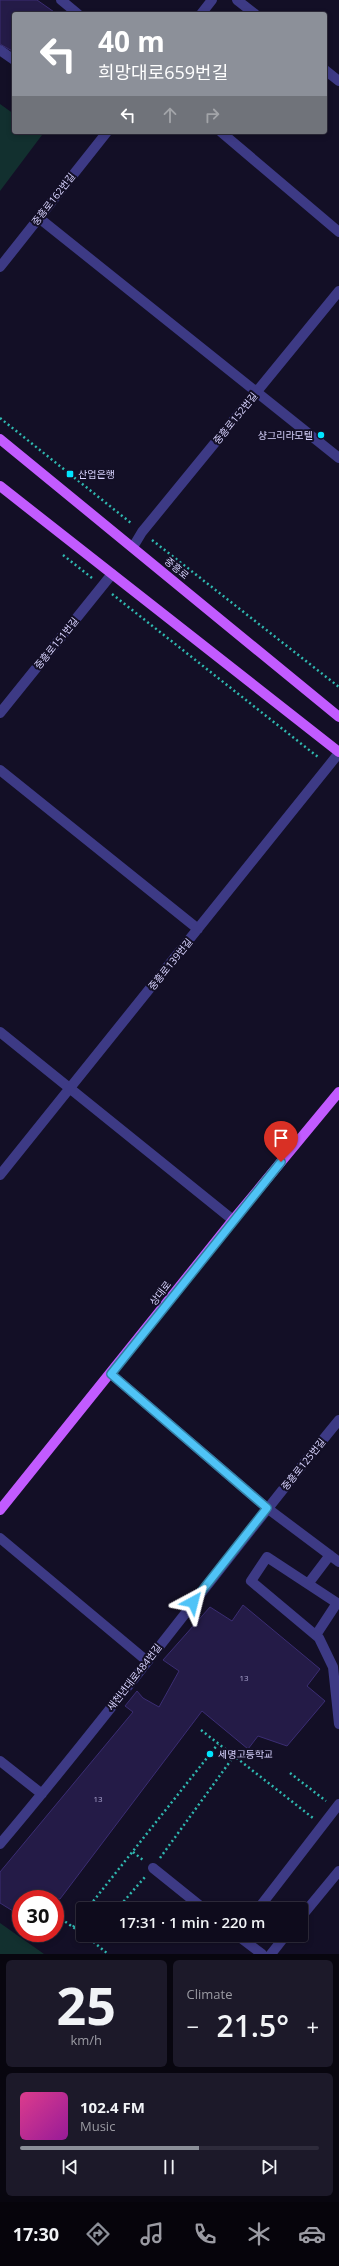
<!DOCTYPE html>
<html lang="en">
<head>
<meta charset="utf-8">
<style>
	body { margin:0; font-family:"Open Sans","Noto Sans KR",sans-serif; background:#1c1929; color:#f1f3f6; height:100vh; display:flex; flex-direction:column; font-size:15px; white-space:nowrap }
	* { box-sizing:border-box; margin:0 }
	p { font-size:13px; color:#9b9ba3 }
	.icon { flex:none; width:22px; height:22px; fill:none; stroke:currentColor; stroke-width:2; stroke-linecap:round; stroke-linejoin:round }
	.map { position:relative; height:1954px; overflow:hidden }
	.side { display:flex; flex-direction:column; gap:6px; padding:6px; background:#08060f; flex:1 }
	.side>* { flex:none }
	.banner { position:absolute; left:12px; top:12px; width:315px; height:122px; border-radius:4px; box-shadow:0 2px 6px #0003,0 0 0 1px #2e2b3b; background:#8c9099; color:#fff; overflow:hidden }
	.speed { position:absolute; left:12px; top:1890px; display:flex; gap:8px; font-size:20px; font-weight:700; text-align:center }
	.speed>* { display:grid; place-content:center; width:52px; height:52px; border-radius:50%; background:#0e0b1c; box-shadow:0 2px 6px #0003,0 0 0 1px #2e2b3b; line-height:1 }
	.speed .limit { border:6px solid #d22; background:#fff; color:#111 }
	.pin { position:absolute; display:grid; place-items:center; width:34px; height:34px; color:#fff; margin:-41px -17px; border-radius:50% 50% 50% 0; rotate:-45deg; box-shadow:0 0 4px #0007 }
	.pin .icon { rotate:45deg }
	.me { position:absolute; width:44px; margin:-22px; rotate:38deg; stroke-linejoin:round; filter:drop-shadow(0 0 3px #0008) }
	.turn { display:flex; align-items:center; gap:14px; height:84px; padding:0 20px; font-size:18px }
	.turn .icon { width:52px; height:52px; stroke-width:2.5 }
	.turn b { display:block; font-size:28px; line-height:34px }
	.lanes { display:flex; align-items:center; height:38px; padding:0 20px; background:#0003; justify-content:center; gap:20px; direction:ltr }
	.lanes .off { opacity:.35 }
	.big { font-size:30px; font-weight:600; line-height:1.1 }
	.side .card { flex:1; display:flex; flex-direction:column; justify-content:center; gap:6px; min-width:0; padding:0 14px; border-radius:6px; background:#1c1929 }
	.side .dial { align-items:center; gap:0 }
	.dial b { font-size:52px; line-height:1 }
	.song { display:flex; align-items:center; gap:12px }
	.cover { width:48px; height:48px; border-radius:6px; background:linear-gradient(135deg,hsl(330 70% 55%),hsl(300 70% 35%)) }
	.played { height:4px; border-radius:2px; background:linear-gradient(90deg,#8c9099 60%,#2e2b3b 60%) }
	.keys { display:flex; justify-content:space-around; direction:ltr }
	.heat { display:flex; justify-content:space-between; align-items:center; font-size:22px; direction:ltr }
	.side .tiles { flex:1; display:grid; gap:6px; grid-template-columns:1fr 1fr }
	.card:last-child { grid-column:span 2 }
	.trip { position:absolute; left:76px; top:1902px; width:232px; height:40px; border-radius:4px; background:#0e0b1c; box-shadow:0 2px 6px #0003,0 0 0 1px #2e2b3b; font-weight:600; line-height:40px; text-align:center }
	.menu { display:flex; height:64px; justify-content:space-around; align-items:center; background:#06040b; color:#9b9ba3 }
	.menu .icon { width:28px; height:28px }
	.menu .selected { color:#8c9099 }
	.menu b { font-size:18px; color:#f1f3f6 }
	.map>svg:first-child { display:block }
	.grass { fill:#12302f }
	.building { fill:#241b47; stroke:#3b2d73 }
	.lines { fill:none; stroke-linecap:round; stroke-linejoin:round }
	.path { stroke:#2fb8b0; stroke-width:2.5; stroke-dasharray:2 3; stroke-linecap:butt }
	.minor { stroke:#3d3a85; stroke-width:10 }
	.major { stroke:#c25bff; stroke-width:10 }
	.route-casing { stroke:#337fa1; stroke-width:10 }
	.route { stroke:#4fc3f7; stroke-width:7 }
	.poi-dot { fill:#00e5ff; stroke:#130f26; stroke-width:1.5 }
	.labels { text-anchor:middle; stroke-width:4; stroke-linejoin:round; paint-order:stroke }
	.number-label { font-size:8px; fill:#aca6d1 }
	.street-label { font-size:10px; fill:#d9d4ff; stroke:#130f26 }
	.poi-label { font-size:10px; fill:#d9d4ff; stroke:#130f26; text-anchor:start }
</style>
</head>
<body>
<div class="map">
<svg width="339" height="1954" viewBox="0 0 339 1954">
	<rect width="100%" height="100%" fill="#130f26"/>
	<path class="grass" d="M0,104L14,114V132H38L42,135L0,191Z
		M0,1923L44,1954H0Z"/>
	<path class="building" d="M0,0H37L57,14H14V52L0,44Z
		M243,1605L320,1669L307,1686L325,1701L287,1746L258,1736L248,1749L202,1711L60,1899H21V1916L0,1903V1872L133,1712L125,1706L137,1691L143,1698L159,1707L179,1671L163,1660L210,1607L232,1621Z"/>
	<g class="lines">
		<path class="path" d="M0,418L131,523
			M152,540L339,687
			M63,555L92,578
			M112,594L318,757
			M201,1730L313,1818
			M290,1773L326,1801
			M133,1852L143,1860
			M160,1858L234,1756
			M87,1909L218,1744
			M117,1909L145,1877
			M57,1916L83,1934
			M73,1927L83,1914
			M84,1935L90,1939
			M94,1935L90,1939L108,1954"/>
		<path class="minor" d="M61,0L78,14
			M237,0L255,14
			M201,14L212,0
			M0,50L14,60
			M325,70L339,81
			M221,132L339,232
			M39,218L339,458
			M0,267L107,132
			M133,547L142,532L339,291
			M0,713L112,574
			M0,770L198,929
			M0,1032L233,1220
			M0,1175L339,753
			M111,1374L267,1508L339,1562
			M0,1538L147,1661
			M308,1584L330,1555
			M316,1635L337,1603L267,1557L251,1581L319,1638L333,1667L339,1724
			M0,1761L42,1794
			M0,1844C117,1706 224,1560 339,1420
			M153,1868L204,1909
			M258,1909L339,1804
			M301,1917L339,1871
			M237,1935L262,1954
			M271,1954L286,1935"/>
		<path class="major" d="M0,439L339,717
			M0,486L339,752
			M0,1510L233,1220L339,1092"/>
	</g>
	<g class="lines">
		<defs>
			<path id="route" d="M193,1602L267,1508L111,1374L281,1162"/>
		</defs>
		<use href="#route" class="route-casing"/>
		<use href="#route" class="route"/>
	</g>
	<g class="poi-dot">
		<circle cx="321" cy="435" r="4"/>
		<rect x="66" y="470" width="8" height="8" rx="2"/>
		<circle cx="210" cy="1754" r="4"/>
	</g>
	<g class="labels">
		<g class="number-label">
			<text x="244" y="1681">13</text>
			<text x="98" y="1802">13</text>
		</g>
		<g class="street-label">
			<text transform="translate(53 199) rotate(-52)" y="4">중흥로162번길</text>
			<text transform="translate(235 418) rotate(-51)" y="4">중흥로152번길</text>
			<text transform="translate(177 568) rotate(40)" y="4">중흥로</text>
			<text transform="translate(56 643) rotate(-51)" y="4">중흥로151번길</text>
			<text transform="translate(170 964) rotate(-51)" y="4">중흥로139번길</text>
			<text transform="translate(160 1293) rotate(-52)" y="4">상대로</text>
			<text transform="translate(303 1464) rotate(-51)" y="4">중흥로125번길</text>
			<text transform="translate(134 1677) rotate(-52)" y="4">새천년대로484번길</text>
		</g>
		<g class="poi-label">
			<text x="313" y="439" text-anchor="end">샹그리라모텔</text>
			<text x="78" y="478">산업은행</text>
			<text x="218" y="1758">세명고등학교</text>
		</g>
	</g>
</svg>
<div class="speed"><div class="limit">30</div></div>
<div class="pin" style="left:281px;top:1162px;background:#d93025"><svg class="icon" aria-label="arrive" viewBox="0 0 24 24"><path d="M6 21V4h12l-3 4 3 4H6"/></svg></div>
<svg class="me" style="left:193px;top:1602px" viewBox="-20 -20 40 40"><path d="M0-17L14 15 0 8-14 15z" fill="#4fc3f7" stroke="#fff" stroke-width="4"/></svg>
<div class="trip">17:31 · 1 min · 220 m</div>
<div class="banner">
<div class="turn"><svg class="icon" aria-label="left" viewBox="0 0 24 24"><path d="M17 20v-9H6M10 6l-5 5 5 5"/></svg><div><b>40 m</b>희망대로659번길</div></div>
<div class="lanes"><svg class="icon" aria-label="left" viewBox="0 0 24 24"><path d="M17 20v-9H6M10 6l-5 5 5 5"/></svg><svg class="icon off" aria-label="ahead" viewBox="0 0 24 24"><path d="M12 20V5M6 11l6-6 6 6"/></svg><svg class="icon off" aria-label="right" viewBox="0 0 24 24"><path d="M7 20v-9h11M14 6l5 5-5 5"/></svg></div>
</div>
</div>
<section class="side">
<div class="tiles">
<div class="card dial"><b>25</b><p>km/h</p></div>
<div class="card"><p>Climate</p>
<div class="heat"><a>−</a><b class="big">21.5°</b><a>+</a></div>
</div>
<div class="card">
<div class="song"><i class="cover"></i><div><b>102.4 FM</b><p>Music</p></div></div>
<div class="played"></div>
<div class="keys"><svg class="icon" aria-label="previous" viewBox="0 0 24 24"><path d="M18 5L8 12l10 7zM5 5v14"/></svg><svg class="icon" aria-label="pause" viewBox="0 0 24 24"><path d="M8 5v14M16 5v14"/></svg><svg class="icon" aria-label="next" viewBox="0 0 24 24"><path d="M6 5l10 7-10 7zM19 5v14"/></svg></div>
</div>
</div>
</section>
<nav class="menu">
<b>17:30</b>
<svg class="icon selected" aria-label="directions" viewBox="0 0 24 24"><path d="M12 3l9 9-9 9-9-9zM9 14v-3h6M13 9l2 2-2 2"/></svg>
<svg class="icon" aria-label="music" viewBox="0 0 24 24"><path d="M9 18V5l10-2v13"/><circle cx="6" cy="18" r="3"/><circle cx="16" cy="16" r="3"/></svg>
<svg class="icon" aria-label="phone" viewBox="0 0 24 24"><path d="M5 4h4l2 5-3 2q2 4 5 5l2-3 5 2v4C11 20 4 13 5 4z"/></svg>
<svg class="icon" aria-label="climate" viewBox="0 0 24 24"><path d="M12 3v18M4 7l16 10M4 17L20 7"/></svg>
<svg class="icon" aria-label="car" viewBox="0 0 24 24"><path d="M5 17H2v-5l4-1 3-4h7l3 4 3 1v5h-3M9 17h6M6 11h13"/><circle cx="7" cy="17" r="2"/><circle cx="17" cy="17" r="2"/></svg>
</nav>
</body>
</html>
